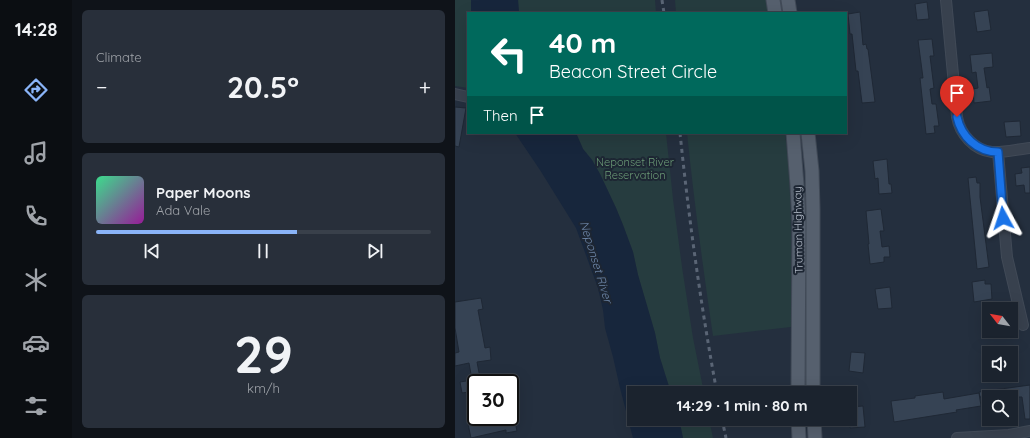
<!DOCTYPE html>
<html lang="en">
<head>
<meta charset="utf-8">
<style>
	body { margin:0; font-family:Quicksand,sans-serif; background:#282f3a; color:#f1f3f6; height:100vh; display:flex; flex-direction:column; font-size:15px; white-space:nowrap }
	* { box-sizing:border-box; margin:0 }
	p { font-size:13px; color:#a0a4aa }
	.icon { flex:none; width:22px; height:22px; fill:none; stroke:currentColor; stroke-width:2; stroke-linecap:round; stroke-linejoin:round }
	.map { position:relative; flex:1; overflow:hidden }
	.details { display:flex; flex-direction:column; gap:10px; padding:10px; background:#0f1319; width:383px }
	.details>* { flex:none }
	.hud { position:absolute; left:12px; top:12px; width:380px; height:122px; border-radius:0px; box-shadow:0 4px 16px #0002,0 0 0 1px #39404a; background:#00695c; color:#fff; overflow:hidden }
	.needle { width:26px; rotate:301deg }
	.buttons { position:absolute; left:527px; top:302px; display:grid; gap:8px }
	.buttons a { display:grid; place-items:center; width:36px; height:36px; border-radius:0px; background:#1b232e; box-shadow:0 4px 16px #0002,0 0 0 1px #39404a; font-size:20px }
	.speed { position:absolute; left:12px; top:374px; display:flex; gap:8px; font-size:20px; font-weight:700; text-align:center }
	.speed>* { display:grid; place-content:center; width:52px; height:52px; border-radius:50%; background:#1b232e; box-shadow:0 4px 16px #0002,0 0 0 1px #39404a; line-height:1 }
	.speed .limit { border:2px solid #111; border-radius:6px; background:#fff; color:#111 }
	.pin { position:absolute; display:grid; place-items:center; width:34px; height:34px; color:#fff; margin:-41px -17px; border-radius:50% 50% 50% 0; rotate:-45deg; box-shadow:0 0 4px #0007 }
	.pin .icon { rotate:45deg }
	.me { position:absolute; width:44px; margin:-22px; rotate:355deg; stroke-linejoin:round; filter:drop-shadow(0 0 3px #0008) }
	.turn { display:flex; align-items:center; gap:14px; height:84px; padding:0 16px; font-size:18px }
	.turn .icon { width:52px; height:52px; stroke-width:2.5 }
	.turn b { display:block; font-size:28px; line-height:34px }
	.then { display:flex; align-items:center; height:38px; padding:0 16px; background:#0003; gap:8px; font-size:15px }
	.big { font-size:30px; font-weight:700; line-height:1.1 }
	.details .widget { flex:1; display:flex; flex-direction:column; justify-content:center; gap:6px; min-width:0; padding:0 14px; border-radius:6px; background:#282f3a }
	.details .dial { align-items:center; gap:0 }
	.dial b { font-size:52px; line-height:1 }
	.song { display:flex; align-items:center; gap:12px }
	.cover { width:48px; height:48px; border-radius:6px; background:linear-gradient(135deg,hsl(150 70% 55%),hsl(300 70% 35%)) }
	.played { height:4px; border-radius:2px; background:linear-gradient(90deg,#8ab4f8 60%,#39404a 60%) }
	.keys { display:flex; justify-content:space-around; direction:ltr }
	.heat { display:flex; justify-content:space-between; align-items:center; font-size:22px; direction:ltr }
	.trip { position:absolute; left:172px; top:386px; width:230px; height:40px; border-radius:0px; background:#1b232e; box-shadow:0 4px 16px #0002,0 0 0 1px #39404a; font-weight:700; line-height:40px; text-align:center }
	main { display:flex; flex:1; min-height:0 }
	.tab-bar { display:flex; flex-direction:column; width:72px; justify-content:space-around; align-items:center; background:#0b0e12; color:#a0a4aa }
	.tab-bar .icon { width:28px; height:28px }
	.tab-bar .active { color:#8ab4f8 }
	.tab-bar b { font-size:18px; color:#f1f3f6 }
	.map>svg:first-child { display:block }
	.green { fill:#263c3f }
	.water { fill:#17263c }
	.building { fill:#364354; stroke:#1f2835 }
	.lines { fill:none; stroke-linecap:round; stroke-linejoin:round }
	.minor-casing { stroke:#414a57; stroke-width:12 }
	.major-casing { stroke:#414a57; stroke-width:15 }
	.minor { stroke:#38414e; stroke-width:10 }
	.major { stroke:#56606e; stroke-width:13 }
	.rail { stroke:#5a6575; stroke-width:3; stroke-dasharray:4 4; stroke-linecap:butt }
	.route-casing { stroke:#114b97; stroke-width:10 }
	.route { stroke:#1a73e8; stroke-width:7 }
	.labels { text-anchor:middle; stroke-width:4; stroke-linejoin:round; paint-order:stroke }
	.park-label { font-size:11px; fill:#6b9a76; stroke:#1d2633 }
	.street-label { font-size:11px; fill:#b4bcc9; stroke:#1d2633 }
	.water-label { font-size:12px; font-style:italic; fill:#6d86a8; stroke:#1d2633 }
</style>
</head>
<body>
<main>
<nav class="tab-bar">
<b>14:28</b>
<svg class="icon active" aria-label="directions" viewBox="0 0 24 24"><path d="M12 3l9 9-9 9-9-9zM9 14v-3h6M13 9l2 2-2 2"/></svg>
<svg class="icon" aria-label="music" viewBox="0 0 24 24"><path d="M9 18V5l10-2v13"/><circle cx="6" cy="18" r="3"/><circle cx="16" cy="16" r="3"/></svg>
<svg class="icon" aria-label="phone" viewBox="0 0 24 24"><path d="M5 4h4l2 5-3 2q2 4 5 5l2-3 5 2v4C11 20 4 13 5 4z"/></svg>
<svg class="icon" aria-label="climate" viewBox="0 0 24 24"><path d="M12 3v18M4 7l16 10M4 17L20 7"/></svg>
<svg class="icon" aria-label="car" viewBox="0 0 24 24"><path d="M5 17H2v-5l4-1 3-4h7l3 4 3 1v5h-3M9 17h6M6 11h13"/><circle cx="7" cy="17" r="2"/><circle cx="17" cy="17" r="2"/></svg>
<svg class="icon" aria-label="filters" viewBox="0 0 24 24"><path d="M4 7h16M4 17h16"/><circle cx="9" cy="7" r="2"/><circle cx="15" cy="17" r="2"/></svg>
</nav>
<section class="details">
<div class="widget"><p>Climate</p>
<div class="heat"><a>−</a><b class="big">20.5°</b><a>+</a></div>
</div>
<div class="widget">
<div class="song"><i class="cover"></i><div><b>Paper Moons</b><p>Ada Vale</p></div></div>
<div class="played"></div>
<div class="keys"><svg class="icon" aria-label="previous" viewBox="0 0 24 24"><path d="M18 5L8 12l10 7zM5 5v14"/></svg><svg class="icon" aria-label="pause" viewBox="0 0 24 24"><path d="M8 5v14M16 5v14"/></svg><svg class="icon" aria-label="next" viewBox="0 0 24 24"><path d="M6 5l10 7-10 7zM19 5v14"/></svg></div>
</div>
<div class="widget dial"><b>29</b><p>km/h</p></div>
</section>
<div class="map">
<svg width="575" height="438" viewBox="0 0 575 438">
	<rect width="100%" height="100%" fill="#242f3e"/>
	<path class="green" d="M0,0H16V13H13V88L0,86Z
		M63,0H200L201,13H64Z
		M220,0H311L313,13H221Z
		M121,133H211L218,199L227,267L238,338L249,393H216L205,358L200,333L183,275L178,252L168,225L161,208L145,174L137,160L128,149Z
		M232,133H330C338,198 336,263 336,327L258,336C248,268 239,201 232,133Z
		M224,419H254L258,438H228Z"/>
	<path class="water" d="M16,0H63L64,13H16Z
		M60,133H121L128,149L137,160L145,174L161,208L168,225L178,252L183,275L200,333L205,358L216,393H179V419H224L228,438H178L165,388L158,357L150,328L148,310L143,288L121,228L85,170Z"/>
	<path class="building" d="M472,2L474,19L462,20L460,4Z
		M533,10L536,30L522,32L519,12Z
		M405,12L408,45L411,44L412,49H413L420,102L407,103L403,71H401L397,34H395L393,14Z
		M477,39L479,56H475L479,88L475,89L477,104H481L484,126H479L480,133L471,134L465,78H468L463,40Z
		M537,53L538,67L529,68L532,88L534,87L536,101L519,103L518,89L523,88L521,72L517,73L515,55Z
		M0,107L11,108L4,147L0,146Z
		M565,121L566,136L551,137L549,122Z
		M432,159L434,184H436L437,193L424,194L423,178L420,179L418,161Z
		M575,167V193H570L569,185L561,186L560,174L567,173L566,168Z
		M521,177L522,183H525V197L534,267L522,269L513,178Z
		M426,209L429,231H425L427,247L434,246L435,257H429V262L415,264L413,244H414L411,211Z
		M530,280V284H536L537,299L519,302L517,282Z
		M435,287L437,308L423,309L420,289Z
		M26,298L28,309L23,310L30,348L35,347L36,360L22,362L26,383H21V391L7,393L5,382L17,380L14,363L0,366V353L4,352L0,328V302Z
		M396,352L410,353L408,373L394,371Z
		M575,385V419H570L567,397H525L524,392Z
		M488,392L489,399L524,393L526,406L501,410L502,412L439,422L436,401L460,398V396Z
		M408,406L410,427L395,428V407Z
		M44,417H59L62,431L51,433V430L16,438L13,424Z"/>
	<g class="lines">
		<defs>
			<path id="minor" d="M491,0L502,117C505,134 519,150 537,152C549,153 563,149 575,148
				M0,94L13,97
				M543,152L552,257L568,325
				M502,438L554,435L575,431"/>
			<path id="major" d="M318,0L320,13
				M333,0L335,13
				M338,133L342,185L344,223L343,393
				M353,133L357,171L358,209V393
				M343,419L344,438
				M359,419L360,438"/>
		</defs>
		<use href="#minor" class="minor-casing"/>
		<use href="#major" class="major-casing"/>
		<use href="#minor" class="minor"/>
		<use href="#major" class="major"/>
		<path class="rail" d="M207,0L209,13
			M225,133C234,220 246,307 262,393
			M267,419L271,438"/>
	</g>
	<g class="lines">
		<defs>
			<path id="route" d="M502,117C506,136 522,152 543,152L548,218"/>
		</defs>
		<use href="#route" class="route-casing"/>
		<use href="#route" class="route"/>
	</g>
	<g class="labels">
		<g class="park-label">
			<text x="180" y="166">Neponset River<tspan x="180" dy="13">Reservation</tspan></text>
		</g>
		<g class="street-label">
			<text transform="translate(343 230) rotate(-91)" y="4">Truman Highway</text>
		</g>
		<g class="water-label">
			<text transform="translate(141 262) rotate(73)" y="4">Neponset River</text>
		</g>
	</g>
</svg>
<div class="buttons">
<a><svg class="needle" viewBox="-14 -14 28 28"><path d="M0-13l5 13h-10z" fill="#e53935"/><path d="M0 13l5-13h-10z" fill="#a0a4aa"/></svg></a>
<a><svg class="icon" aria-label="sound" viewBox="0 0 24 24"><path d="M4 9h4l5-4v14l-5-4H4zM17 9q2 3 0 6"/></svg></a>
<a><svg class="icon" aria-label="search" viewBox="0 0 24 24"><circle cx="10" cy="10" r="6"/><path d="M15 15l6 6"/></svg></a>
</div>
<div class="speed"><div class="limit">30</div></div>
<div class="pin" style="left:502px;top:117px;background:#d93025"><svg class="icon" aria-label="arrive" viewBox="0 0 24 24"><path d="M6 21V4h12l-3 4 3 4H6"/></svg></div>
<svg class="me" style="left:548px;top:218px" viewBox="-20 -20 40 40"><path d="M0-17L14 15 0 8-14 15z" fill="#1a73e8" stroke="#fff" stroke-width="4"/></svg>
<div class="trip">14:29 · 1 min · 80 m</div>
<div class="hud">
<div class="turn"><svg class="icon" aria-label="left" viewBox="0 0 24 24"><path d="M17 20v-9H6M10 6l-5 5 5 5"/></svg><div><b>40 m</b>Beacon Street Circle</div></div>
<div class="then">Then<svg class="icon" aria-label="arrive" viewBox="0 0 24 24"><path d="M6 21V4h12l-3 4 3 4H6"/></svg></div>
</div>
</div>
</main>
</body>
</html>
